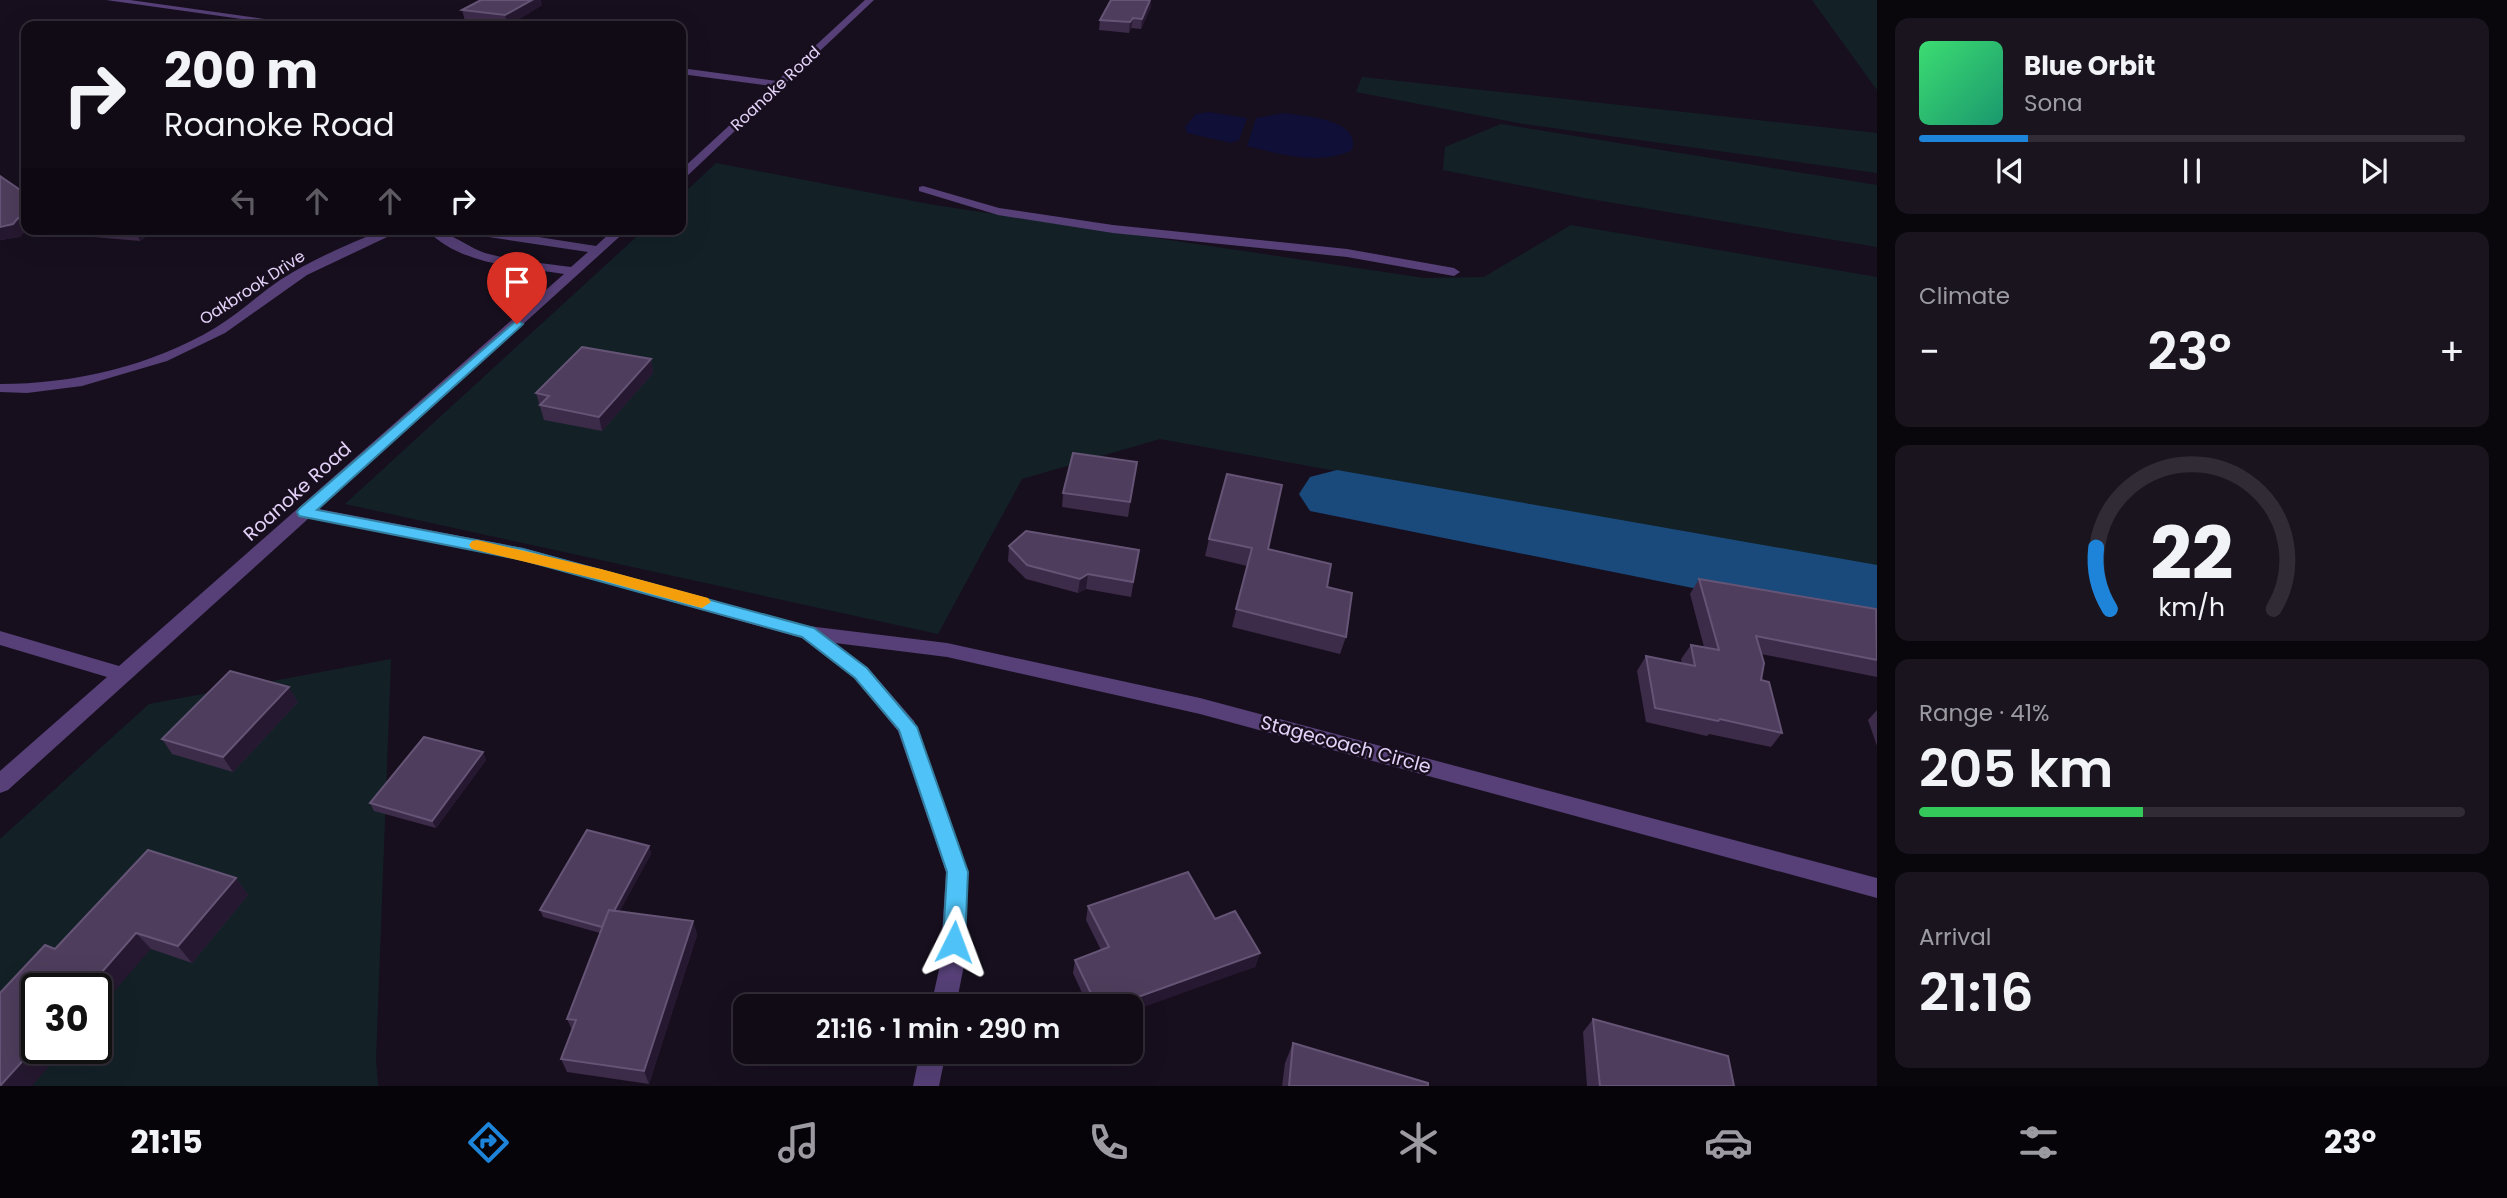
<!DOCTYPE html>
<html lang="en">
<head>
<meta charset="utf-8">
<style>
	body { margin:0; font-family:Poppins,sans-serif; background:#1a141f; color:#f1f3f6; height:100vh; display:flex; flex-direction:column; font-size:26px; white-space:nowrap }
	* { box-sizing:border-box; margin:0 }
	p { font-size:23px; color:#9c9ba1 }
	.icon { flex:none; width:38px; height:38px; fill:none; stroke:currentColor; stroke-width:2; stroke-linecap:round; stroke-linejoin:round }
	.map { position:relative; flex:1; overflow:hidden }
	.sheet { display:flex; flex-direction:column; gap:18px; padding:18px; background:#09060c; width:630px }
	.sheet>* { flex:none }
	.guide { position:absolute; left:21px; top:21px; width:665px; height:214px; border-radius:14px; box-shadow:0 7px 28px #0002,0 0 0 2px #302b35; background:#110b16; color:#f1f3f6; overflow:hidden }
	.speed { position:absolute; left:21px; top:973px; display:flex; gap:14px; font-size:35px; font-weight:700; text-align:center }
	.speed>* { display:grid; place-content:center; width:91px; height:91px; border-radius:50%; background:#110b16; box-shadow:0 7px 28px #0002,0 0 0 2px #302b35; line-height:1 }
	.speed .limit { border:4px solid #111; border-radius:10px; background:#fff; color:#111 }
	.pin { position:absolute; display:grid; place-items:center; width:60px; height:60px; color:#fff; margin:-72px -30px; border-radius:50% 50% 50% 0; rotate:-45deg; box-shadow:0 0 7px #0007 }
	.pin .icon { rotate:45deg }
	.me { position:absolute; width:77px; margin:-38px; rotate:3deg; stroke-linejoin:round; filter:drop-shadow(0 0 5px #0008) }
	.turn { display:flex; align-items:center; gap:24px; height:147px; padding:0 28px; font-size:32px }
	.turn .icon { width:91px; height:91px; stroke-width:2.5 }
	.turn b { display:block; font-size:49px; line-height:60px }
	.lanes { display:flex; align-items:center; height:66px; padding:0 28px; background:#0003; justify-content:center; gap:35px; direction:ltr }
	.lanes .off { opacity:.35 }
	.big { font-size:52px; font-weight:600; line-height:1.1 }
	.sheet .widget { flex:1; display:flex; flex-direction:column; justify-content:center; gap:10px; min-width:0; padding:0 24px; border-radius:14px; background:#1a141f }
	.sheet .dial { align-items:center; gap:0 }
	.dial svg { height:182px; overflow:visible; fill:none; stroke:#302b35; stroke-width:7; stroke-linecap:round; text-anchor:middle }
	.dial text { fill:#f1f3f6; stroke:none }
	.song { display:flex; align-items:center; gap:21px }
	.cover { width:84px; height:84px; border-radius:10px; background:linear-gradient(135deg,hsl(140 70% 55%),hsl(160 70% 35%)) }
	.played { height:7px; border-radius:4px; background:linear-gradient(90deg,#1d84da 20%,#302b35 20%) }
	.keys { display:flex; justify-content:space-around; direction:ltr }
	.heat { display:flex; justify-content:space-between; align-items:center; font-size:38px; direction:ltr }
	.charge { height:10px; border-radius:5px; background:linear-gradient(90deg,#34c759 41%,#302b35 0) }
	.trip { position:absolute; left:733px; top:994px; width:410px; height:70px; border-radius:14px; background:#110b16; box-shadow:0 7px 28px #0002,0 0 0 2px #302b35; font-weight:600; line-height:70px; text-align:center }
	.dock { display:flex; height:112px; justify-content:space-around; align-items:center; background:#070409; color:#9c9ba1 }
	.dock .icon { width:49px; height:49px }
	.dock .active { color:#1d84da }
	.dock b { font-size:32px; color:#f1f3f6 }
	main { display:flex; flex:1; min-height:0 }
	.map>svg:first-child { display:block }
	.green { fill:#132127; fill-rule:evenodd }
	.water { fill:#0f0f37 }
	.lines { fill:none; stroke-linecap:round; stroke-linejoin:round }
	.taxiway { fill:#1a4a7c; fill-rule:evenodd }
	.minor { fill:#564077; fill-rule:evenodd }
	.wall { fill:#3c2b49 }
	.shaded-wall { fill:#251830 }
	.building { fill:#4e3d5c; stroke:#655475; stroke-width:2 }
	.route { fill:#4fc3f7; stroke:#337fa1; stroke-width:2 }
	.slow { fill:#f59e0b }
	.labels { text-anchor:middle; stroke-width:5; stroke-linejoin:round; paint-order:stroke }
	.far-street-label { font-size:16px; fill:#e4d2f9; stroke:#170f1e }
	.street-label { font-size:19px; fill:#e4d2f9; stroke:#170f1e }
</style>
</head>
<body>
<main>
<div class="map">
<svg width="1877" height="1086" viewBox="0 0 1877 1086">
	<rect width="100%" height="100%" fill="#170f1e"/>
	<path class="green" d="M1812,0H1877V90Z
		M1362,77L1877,133V173L1524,124L1356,92Z
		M1501,124L1877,185V247L1584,198L1443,170L1445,147Z
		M716,163L934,205L1424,278L1484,277L1571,225L1877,277V569L1160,439L1022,479L938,634L345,504L645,229H681V196Z
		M391,659L376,1059L378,1086H0V839L149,704ZM37,989H96V1048H37Z"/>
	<path class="water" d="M1209,112L1247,118L1239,140L1231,143L1187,133L1185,127L1196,114Z
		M1284,113C1304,116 1362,119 1352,150C1321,166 1279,154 1247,146L1256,118Z"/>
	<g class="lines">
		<path class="taxiway" d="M1337,470L1877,565V625L1310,511L1299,494L1310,477Z"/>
		<path class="minor" d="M106,0H130L314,26H291Z
			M865,0H874L685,178L681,179V170L772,86L681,74V68L777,81Z
			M923,186L999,208L1113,225L1347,249L1454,268L1460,272L1454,276L1347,257L1113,233L998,215L919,191V187Z
			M386,229H404L307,275L225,333L167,361L82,386L27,393L0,392V384C74,384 151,366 215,328C238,314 258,295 280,280C313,259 350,243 386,229Z
			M426,229C447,229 465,246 485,253C513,261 543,263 571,267L588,252L462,233L456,229H488L596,246L614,229H628L319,509L523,548L808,626L947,643L1200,698L1877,878V898L1200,714L947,657L835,643L868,668L914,721L968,872L964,965L956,1006H931L940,965L946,872L898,731L854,678L802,638L523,560L309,518L8,790L0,793V771L107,677L0,645V631L119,666L564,274C518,267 459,265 426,229Z
			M920,1052H946L939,1086H913Z"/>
	</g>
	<path class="wall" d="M542,5L508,26L465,21L462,10Z
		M1151,7L1141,29L1131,28L1129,33L1099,30L1100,20Z
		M26,194V229H157L140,241L25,231L20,237L0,240Z
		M651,359L653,373L602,431L544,420L536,393Z
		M1137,462L1128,517L1062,507L1063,493Z
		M1209,539L1268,549L1327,587L1346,637L1340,654L1232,627L1247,566L1205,556Z
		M1009,546L1139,550L1131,597L1086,589L1078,593L1026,579L1008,561Z
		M1699,579L1877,610V677L1761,654V680L1782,733L1771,747L1709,734L1707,736L1646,722L1637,671L1646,656L1682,664L1681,659L1691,645L1704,647L1690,594Z
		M298,702L233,772L172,754L162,739Z
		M1877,710V746L1868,720Z
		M483,752L486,760L436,828L374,811L370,803Z
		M649,846L651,854L619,912L693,921L697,935L649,1084L567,1072L561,1059L572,1030L567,1019L600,933L543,917L540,910Z
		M236,878L248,895L192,963L151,949H55Z
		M1088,906L1215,919L1260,953L1255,967L1130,1006H1088L1073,973L1075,960L1101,950L1086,920Z
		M1593,1019L1734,1086H1587L1583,1032Z
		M1293,1043L1428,1086H1282L1285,1063Z"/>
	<path class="shaded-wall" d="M532,0H541L542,5L508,26L505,15Z
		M1150,0H1151V7L1141,29L1142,19Z
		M1133,18L1131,28L1129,33L1130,22Z
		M18,218L25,231L20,237L0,240V227Z
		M134,229H157L140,241Z
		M651,359L653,373L602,431L599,417Z
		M1088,574L1086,589L1078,593L1080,579Z
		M289,687L298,702L233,772L223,757Z
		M483,752L486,760L436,828L432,821Z
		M649,846L651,854L607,935L604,928Z
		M236,878L248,895L192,963L178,946Z
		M693,921L697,935L649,1084L644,1071Z
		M136,933L151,949L96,1012V989H87Z
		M1260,953L1255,967L1130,1012V1006H1113Z
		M37,1045V1048H65L32,1086H0Z"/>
	<path class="building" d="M481,0H532L505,15L462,10Z
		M1111,0H1150L1142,19L1133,18L1130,22L1100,20Z
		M0,176L26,194V219L18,218L13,224L0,227Z
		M582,347L651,359L599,417L540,405L549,396L536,393Z
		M1073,453L1137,462L1130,502L1063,493Z
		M1227,474L1282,485L1268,549L1331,564L1327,587L1352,593L1346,637L1236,609L1252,548L1209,539Z
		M1026,531L1139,550L1133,582L1088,574L1080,579L1027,565L1009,546Z
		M1699,579L1876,609L1877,660L1756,636L1764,663L1761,680L1769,682L1782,733L1720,719L1718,721L1655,708L1646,656L1695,666L1691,645L1719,650Z
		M230,671L289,687L223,757L162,739Z
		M424,737L483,752L432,821L370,803Z
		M587,830L649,846L614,911L609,910L602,927L540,910Z
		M148,850L236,878L178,946L136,933L87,989H37V1045L0,1086V993L45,945L55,949Z
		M1188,872L1215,919L1235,911L1260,953L1113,1006H1097L1075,960L1109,947L1088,906Z
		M609,910L693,921L644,1071L561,1059L576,1020L567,1019Z
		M1593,1019L1728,1056L1734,1086H1600Z
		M1293,1043L1428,1083V1086H1289Z"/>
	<path class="route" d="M517,320L523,324L521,326L317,510L523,549L814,628L867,668L917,727L968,872L965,942L962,949L954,952L946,949L943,942L947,872L899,730L855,678L802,637L523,560L299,516L297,512L299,509Z"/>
	<path class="slow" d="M477,540L601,569L708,598L711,602L702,608L601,580L472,549L469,545L472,541Z"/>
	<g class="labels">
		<g class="far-street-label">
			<text transform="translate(775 88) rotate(-43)" y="6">Roanoke Road</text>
			<text transform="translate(252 287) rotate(-33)" y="6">Oakbrook Drive</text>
		</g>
		<g class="street-label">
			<text transform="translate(297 491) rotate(-42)" y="7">Roanoke Road</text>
			<text transform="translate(1346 744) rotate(15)" y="7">Stagecoach Circle</text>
		</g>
	</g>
</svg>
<div class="speed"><div class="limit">30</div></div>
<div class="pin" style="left:517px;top:324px;background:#d93025"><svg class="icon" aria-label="arrive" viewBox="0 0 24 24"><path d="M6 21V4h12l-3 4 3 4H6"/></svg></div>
<svg class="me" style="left:954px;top:942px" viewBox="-20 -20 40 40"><path d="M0-17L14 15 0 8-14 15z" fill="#4fc3f7" stroke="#fff" stroke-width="4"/></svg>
<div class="trip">21:16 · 1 min · 290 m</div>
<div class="guide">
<div class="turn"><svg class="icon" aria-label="right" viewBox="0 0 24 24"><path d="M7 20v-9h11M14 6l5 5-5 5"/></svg><div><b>200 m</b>Roanoke Road</div></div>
<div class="lanes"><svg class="icon off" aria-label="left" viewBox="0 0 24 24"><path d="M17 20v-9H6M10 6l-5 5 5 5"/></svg><svg class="icon off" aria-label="ahead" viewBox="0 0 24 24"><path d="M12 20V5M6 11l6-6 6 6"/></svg><svg class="icon off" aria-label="ahead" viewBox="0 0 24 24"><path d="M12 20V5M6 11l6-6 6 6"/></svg><svg class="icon" aria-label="right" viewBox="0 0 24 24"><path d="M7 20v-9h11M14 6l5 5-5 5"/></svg></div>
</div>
</div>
<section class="sheet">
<div class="widget">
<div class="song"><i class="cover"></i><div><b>Blue Orbit</b><p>Sona</p></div></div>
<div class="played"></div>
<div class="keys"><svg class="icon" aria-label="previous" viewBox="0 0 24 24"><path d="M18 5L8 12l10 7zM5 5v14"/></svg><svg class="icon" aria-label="pause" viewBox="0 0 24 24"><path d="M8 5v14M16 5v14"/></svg><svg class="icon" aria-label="next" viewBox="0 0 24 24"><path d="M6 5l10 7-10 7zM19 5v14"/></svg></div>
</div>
<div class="widget"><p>Climate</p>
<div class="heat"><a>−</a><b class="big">23°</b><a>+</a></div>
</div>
<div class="widget dial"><svg viewBox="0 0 100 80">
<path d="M14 69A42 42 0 1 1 86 69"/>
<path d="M14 69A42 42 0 0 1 8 42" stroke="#1d84da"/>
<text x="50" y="56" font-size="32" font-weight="700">22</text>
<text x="50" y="72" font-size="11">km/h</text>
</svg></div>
<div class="widget"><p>Range · 41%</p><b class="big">205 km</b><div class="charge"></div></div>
<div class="widget"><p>Arrival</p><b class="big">21:16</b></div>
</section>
</main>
<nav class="dock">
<b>21:15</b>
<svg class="icon active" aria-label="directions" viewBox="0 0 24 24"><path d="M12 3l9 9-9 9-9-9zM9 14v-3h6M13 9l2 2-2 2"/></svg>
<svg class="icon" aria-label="music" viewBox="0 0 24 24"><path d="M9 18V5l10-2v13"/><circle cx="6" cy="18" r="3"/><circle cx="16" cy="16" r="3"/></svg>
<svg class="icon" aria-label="phone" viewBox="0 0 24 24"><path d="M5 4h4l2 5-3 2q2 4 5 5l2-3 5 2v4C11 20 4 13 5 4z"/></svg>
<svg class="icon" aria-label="climate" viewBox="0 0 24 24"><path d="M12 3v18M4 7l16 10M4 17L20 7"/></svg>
<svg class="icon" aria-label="car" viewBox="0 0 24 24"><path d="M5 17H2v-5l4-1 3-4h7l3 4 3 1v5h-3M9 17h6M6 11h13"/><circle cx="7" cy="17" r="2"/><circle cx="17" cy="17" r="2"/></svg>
<svg class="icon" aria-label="filters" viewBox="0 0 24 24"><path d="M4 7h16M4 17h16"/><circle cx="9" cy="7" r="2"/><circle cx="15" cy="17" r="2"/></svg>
<b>23°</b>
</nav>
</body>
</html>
